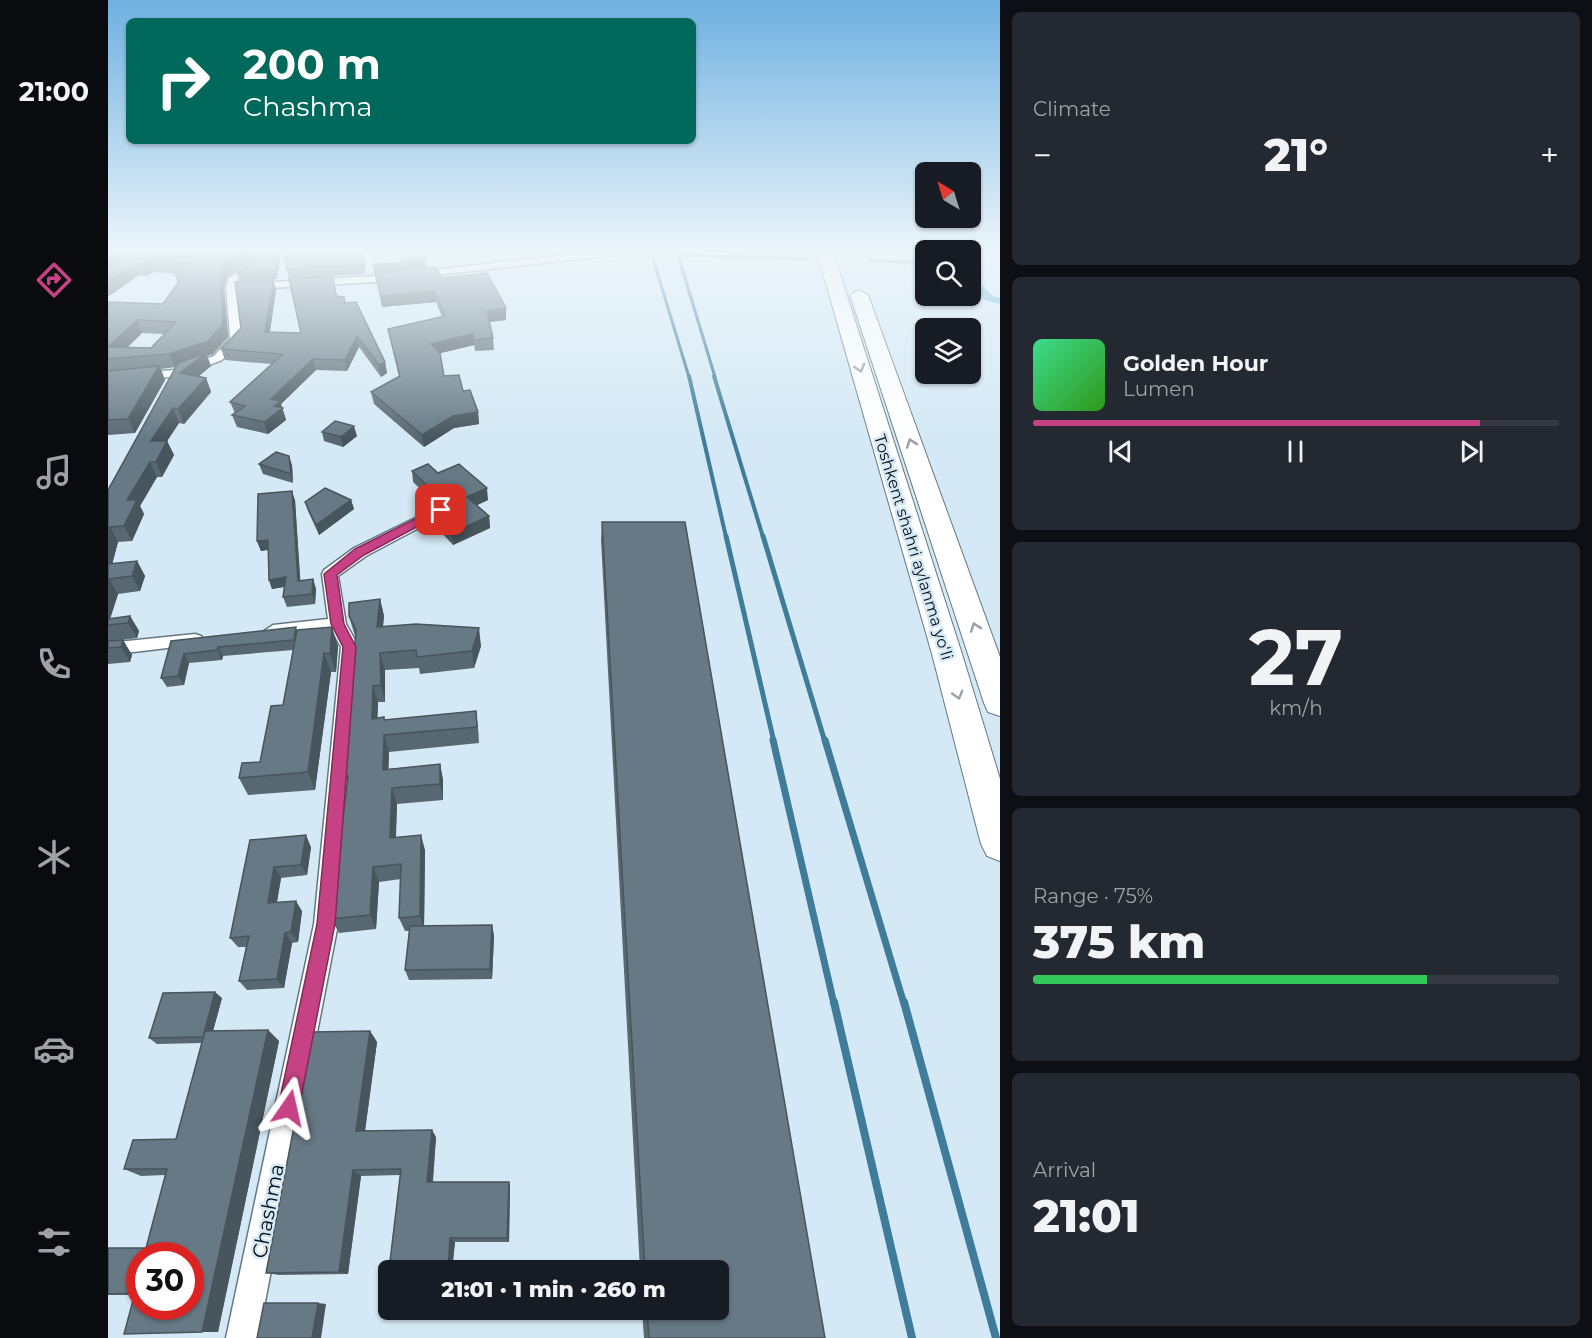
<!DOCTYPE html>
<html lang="en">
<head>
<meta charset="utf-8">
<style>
	body { margin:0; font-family:Montserrat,sans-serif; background:#242831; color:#f1f3f6; height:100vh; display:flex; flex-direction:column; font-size:22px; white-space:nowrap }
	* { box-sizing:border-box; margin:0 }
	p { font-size:20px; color:#9ea1a6 }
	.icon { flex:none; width:33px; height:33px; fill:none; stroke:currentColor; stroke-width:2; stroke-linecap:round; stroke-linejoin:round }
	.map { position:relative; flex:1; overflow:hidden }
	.drawer { display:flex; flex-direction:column; gap:12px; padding:12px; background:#0d0f14; width:592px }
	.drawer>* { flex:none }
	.guide { position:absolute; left:18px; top:18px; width:570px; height:126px; border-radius:9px; box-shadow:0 2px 4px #0004; background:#00695c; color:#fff; overflow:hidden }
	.needle { width:39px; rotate:322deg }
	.tools { position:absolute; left:807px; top:162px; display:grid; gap:12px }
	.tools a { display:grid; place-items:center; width:66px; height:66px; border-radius:9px; background:#171b24; box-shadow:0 2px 4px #0004; font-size:30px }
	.speed { position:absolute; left:18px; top:1242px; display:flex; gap:12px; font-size:30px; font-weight:700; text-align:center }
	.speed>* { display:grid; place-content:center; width:78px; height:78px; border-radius:50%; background:#171b24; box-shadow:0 2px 4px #0004; line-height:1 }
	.speed .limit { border:9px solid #d22; background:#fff; color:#111 }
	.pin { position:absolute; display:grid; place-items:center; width:51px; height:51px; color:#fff; margin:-26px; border-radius:12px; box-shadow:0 3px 9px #0006 }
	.me { position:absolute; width:66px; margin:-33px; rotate:11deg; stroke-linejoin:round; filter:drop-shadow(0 0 4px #0008) }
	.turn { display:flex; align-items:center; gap:21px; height:126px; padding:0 18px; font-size:27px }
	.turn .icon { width:78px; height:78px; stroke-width:2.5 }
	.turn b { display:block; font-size:42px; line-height:51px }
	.big { font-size:45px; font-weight:800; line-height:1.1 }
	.drawer .card { flex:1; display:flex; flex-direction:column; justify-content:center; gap:9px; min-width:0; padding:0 21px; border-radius:9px; background:#242831 }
	.drawer .dial { align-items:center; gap:0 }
	.dial b { font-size:78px; line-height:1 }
	.song { display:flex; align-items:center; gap:18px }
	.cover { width:72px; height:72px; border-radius:9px; background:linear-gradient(135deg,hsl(150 70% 55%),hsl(110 70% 35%)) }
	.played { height:6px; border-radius:3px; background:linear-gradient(90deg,#c74284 85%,#363941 85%) }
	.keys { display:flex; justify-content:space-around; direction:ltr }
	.heat { display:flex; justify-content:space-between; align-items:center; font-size:33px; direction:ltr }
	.charge { height:9px; border-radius:4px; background:linear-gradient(90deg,#34c759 75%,#363941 0) }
	.trip { position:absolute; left:270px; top:1260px; width:351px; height:60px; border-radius:9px; background:#171b24; box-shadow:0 2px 4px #0004; font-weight:800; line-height:60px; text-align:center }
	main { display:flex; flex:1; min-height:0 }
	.dock { display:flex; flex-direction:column; width:108px; justify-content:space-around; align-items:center; background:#090b0e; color:#9ea1a6 }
	.dock .icon { width:42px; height:42px }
	.dock .current { color:#c74284 }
	.dock b { font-size:27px; color:#f1f3f6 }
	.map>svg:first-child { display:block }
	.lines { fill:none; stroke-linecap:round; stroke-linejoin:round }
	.stream-far4 { stroke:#3f7c9a; stroke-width:3 }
	.stream-far3 { stroke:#3f7c9a; stroke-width:4 }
	.stream-far2 { stroke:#3f7c9a; stroke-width:5 }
	.stream-far1 { stroke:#3f7c9a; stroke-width:7 }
	.stream { stroke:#3f7c9a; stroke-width:8 }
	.canal { fill:#57aad4; fill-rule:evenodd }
	.street-casing { stroke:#657882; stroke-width:3 }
	.highway-casing { stroke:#657882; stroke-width:2 }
	.street { fill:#fff; fill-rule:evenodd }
	.highway { fill:#fff; fill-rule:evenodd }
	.wall { fill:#586872; fill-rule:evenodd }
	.shaded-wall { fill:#47555c }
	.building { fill:#667984; stroke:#47555c; stroke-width:1.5; fill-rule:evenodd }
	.oneway { stroke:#9c9fa1 }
	.route { fill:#c74284; stroke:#812b56; stroke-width:1.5 }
	.labels { text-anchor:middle; stroke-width:5; stroke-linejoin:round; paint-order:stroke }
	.street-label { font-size:16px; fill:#080f13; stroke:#d4e9f5 }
	.near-street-label { font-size:20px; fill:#080f13; stroke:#d4e9f5 }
</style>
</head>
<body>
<main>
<nav class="dock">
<b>21:00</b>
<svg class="icon current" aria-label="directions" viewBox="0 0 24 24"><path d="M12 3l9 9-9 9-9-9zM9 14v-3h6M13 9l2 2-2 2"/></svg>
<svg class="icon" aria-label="music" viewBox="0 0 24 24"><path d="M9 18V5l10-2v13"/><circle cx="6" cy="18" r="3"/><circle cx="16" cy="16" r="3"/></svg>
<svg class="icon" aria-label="phone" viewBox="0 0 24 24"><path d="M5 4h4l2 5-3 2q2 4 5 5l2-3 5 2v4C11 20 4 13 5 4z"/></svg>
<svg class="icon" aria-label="climate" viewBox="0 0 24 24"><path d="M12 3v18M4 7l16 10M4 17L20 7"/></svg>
<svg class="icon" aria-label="car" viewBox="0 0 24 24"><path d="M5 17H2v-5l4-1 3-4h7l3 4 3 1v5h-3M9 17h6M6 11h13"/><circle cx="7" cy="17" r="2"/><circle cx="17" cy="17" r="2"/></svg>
<svg class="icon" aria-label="filters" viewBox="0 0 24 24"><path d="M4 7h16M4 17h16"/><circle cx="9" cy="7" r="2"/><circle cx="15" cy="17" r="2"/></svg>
</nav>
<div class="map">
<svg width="892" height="1338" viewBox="0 0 892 1338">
	<rect width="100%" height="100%" fill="#d4e9f5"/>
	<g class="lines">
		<path class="stream-far4" d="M543,252L581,377
			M761,261L818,262
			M607,377L570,255L699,259"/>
		<path class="stream-far3" d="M581,376L618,537
			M606,376L655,537"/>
		<path class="stream-far2" d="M618,536L666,742
			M655,536L717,742"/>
		<path class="stream-far1" d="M665,740L726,1004
			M717,740L796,1004"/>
		<path class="stream" d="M726,1002L804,1338
			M796,1002L888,1338"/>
		<path class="canal" d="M862,274L885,296L892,298V304L877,300L862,284Z"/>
		<defs>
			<path id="street" d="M161,252H172L130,279L129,284L267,276L486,252H512L507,255L267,282L128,290L134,339L114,360L73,376L0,383V375L67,370L106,356L122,338L118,287L121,278Z
				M334,505L339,507L341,510L339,513L258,556L230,576L238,624L251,647L230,924L150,1338H118L206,924L233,647L224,631L165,637L156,631L165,625L220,619L214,574L216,570L246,548Z
				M87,634L93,636L96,640L93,644L0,655V643Z"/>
			<path id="highway" d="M709,252H725L854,654L892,779V861L879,856L873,844L824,654Z
				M751,290L760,295L892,657V716L880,712L876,703L742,295Z"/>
		</defs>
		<use href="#street" class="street-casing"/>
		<use href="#highway" class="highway-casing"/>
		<use href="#street" class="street"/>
		<use href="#highway" class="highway"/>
	</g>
	<path class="wall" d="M0,252H158L119,277L116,287L120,337L105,354L99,356L103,366L91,376L98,378L103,392L76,424L71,423L59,441L66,455L54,477H49L32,506L36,514L24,541L10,542L4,564L29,561L37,576L32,591L10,594L2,619L22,616L31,631L29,638L5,641L15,640L24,655L22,662L0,664V490L68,367L53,369L57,380L27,433L0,435V302L55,304L70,284L67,275L69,274L45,272L39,276L31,275ZM34,333L56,334L43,348L20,347Z
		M175,252L199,253L201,252H241L239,254L257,263L256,274L198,278L227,287L229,296L237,303L277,362L279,373L273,377L251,347L239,371L208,370L173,404L178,420L160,434L129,427L124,415L127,413L122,402L164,364L117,360L113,349L133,328L132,281L129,273L172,259L169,279L165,280L168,290L162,332L193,333Z
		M291,259L319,268L334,278L398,308V320L381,322L385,338L386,350L367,351L366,345L332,353L336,376L355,391L370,412L371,424L346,428L316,447L266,404L263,392L291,377L280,329L334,317L328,302L274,307L265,264L292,263Z
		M214,432L249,436L235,447L216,441Z
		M151,464L184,465L185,483L155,474Z
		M304,471L330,473L380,500L369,505L381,516L382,528L345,545L331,530L329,518L332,516L331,507L336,504L335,503L329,505L305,482Z
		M187,500L192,581L205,579L208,589L207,604L179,607L175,597L176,587L164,589L161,580L160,550L153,551L149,541Z
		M243,500L246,509L211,535L200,511L197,502Z
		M494,522L717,1338H536L534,1310H610V1270H532L493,540Z
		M272,599L276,616L275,626L373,646L366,668L312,674L311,668L277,670V702H270L269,718L276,717L277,720L368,711L371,743L281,752L280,769L332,764L335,780V800L289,804L288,837L317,850L316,926L384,925L386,936L384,979L301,980L297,970L301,931H297L291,918L293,879L271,882L268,929L231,933L223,919L239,783L236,776L248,637L246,633L241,616Z
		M189,630L230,646L228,672H223L207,790L140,795L131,778L152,762L175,705L185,650L115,656L114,660L81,663L76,685L59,687L53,678L63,641Z
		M142,840L203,847L199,875L173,878L169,902L194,911L190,942L184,943L176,988L139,990L131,981L138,947H130L122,938Z
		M114,998L105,1031L160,1030L171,1041L110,1332L27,1295H0V1248H38L57,1175L33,1176L16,1169L68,1139L94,1043L49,1044L41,1038Z
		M262,1031L269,1042L257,1131L328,1137L325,1182H401L402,1187L401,1242H347L344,1270H281L292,1175L253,1176L240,1274L171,1275L158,1273Z"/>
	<path class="shaded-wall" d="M4,252H28L0,269V254Z
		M136,252H158L119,277L116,287L120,337L105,354L99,356L103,366L78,387L72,373L89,360L67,368L61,354L112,275L115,265Z
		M170,252L172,259L169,279L167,271Z
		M232,252H241L232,264L230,254Z
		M256,253L257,263L256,274L254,264Z
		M40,260L45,272L39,276L34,264Z
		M318,260L319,268L266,274L265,266Z
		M27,263L31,275L0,297V281Z
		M165,280L168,290L160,343L157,332Z
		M327,291L328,302L274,307L273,296Z
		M398,308V320L379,322V311Z
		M29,320L34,333L7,359L0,347Z
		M365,334L366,345L325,355L323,344Z
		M249,336L251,347L239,371L237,360Z
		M205,359L208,370L173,404L178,420L160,434L156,422L163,399Z
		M277,362L279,373L273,377L271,365Z
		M51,366L57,380L27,433L20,419Z
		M98,378L103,392L76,424L70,409Z
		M65,408L71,423L49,456L43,441Z
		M370,412L371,424L346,428L316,447L314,435L345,416Z
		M246,426L249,436L235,447L233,437Z
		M59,441L66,455L54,477L48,462Z
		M181,456L184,465L185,483L183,474Z
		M42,462L49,477L32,506L36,514L24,541L16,526L19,500Z
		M379,488L380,500L361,509L359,497Z
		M184,491L187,500L193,590L190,581Z
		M333,491L335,503L329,505L327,493Z
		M243,500L246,509L211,535L208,525Z
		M381,516L382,528L345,545L344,533Z
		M2,527L10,542L0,580V533Z
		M160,540L163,549L153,551L149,541Z
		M29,561L37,576L32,591L24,576Z
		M178,577L181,586L164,589L161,580Z
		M1,579L10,594L0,625V581Z
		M205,579L208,589L207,604L204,594Z
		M272,599L276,616L273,644L269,627Z
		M22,616L31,631L29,638L20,623Z
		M224,627L230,646L228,672L222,654Z
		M371,628L373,646L366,668L364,651Z
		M15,640L24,655L22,662L13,647Z
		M110,647L115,656L114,660L109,650Z
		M216,653L223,672L207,790L200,772Z
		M272,653L277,670V702L273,685Z
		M76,654L81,663L76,685L70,676Z
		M265,686L270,702L269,735L264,719Z
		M368,711L370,728L371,743L369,727Z
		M276,735L281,752L280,786L275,770Z
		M332,764L335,780V800L332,784Z
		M284,788L289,804L287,853L282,838Z
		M198,835L203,847L199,875L193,865Z
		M313,835L317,850L316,929L312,916Z
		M166,867L173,878L167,913L160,903Z
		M265,867L271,882L268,929L262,915Z
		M188,901L194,911L190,942L183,932Z
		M384,925L386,936L384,979L382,969Z
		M177,933L184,943L176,988L169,979Z
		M107,992L114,998L102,1042L95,1037Z
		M160,1030L171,1041L110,1332H94Z
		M262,1031L269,1042L256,1138L248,1131Z
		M324,1130L328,1137L324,1188L319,1182Z
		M245,1170L253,1176L240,1274L231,1272Z
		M401,1182L402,1187L401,1242L399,1238Z
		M342,1238L347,1242L344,1270H340Z
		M210,1303L218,1304L213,1338H204Z"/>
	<path class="building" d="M24,252H136L115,265L112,275L115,324L100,341L61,354L0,359V347L43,348L68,322L29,320L0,347V302L55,304L75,276L67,275L83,263L40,260L34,264L27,263L0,281V266Z
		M162,252H170L167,271L129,273Z
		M175,252L199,253L201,252H232L230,254L256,253L254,264L179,269Z
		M316,256L318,260L265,266V264L293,263L291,259Z
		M328,267L334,278L379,273L398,308L379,311L385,338L366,340L365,334L323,344L332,353L336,376L351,375L355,391L362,390L370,412L345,416L314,435L263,392L292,376L280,329L337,316L327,291L273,296L267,273Z
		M225,276L228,296L236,297L237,303L248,302L277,362L271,365L249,336L237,360L205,359L163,399L173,401L166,406L175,408L156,422L124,415L137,406L122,402L175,354L113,349L133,328L127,282L165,280L157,332L193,333L181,279Z
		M98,353L72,373L98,378L70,409L65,408L43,441H59L48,462H42L19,500H29L16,526L2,527L0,533V490L70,363Z
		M51,366L20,419L0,420V371Z
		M227,421L246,426L233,437L214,432Z
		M168,452L181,456L183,474L151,464Z
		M320,464L330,473L351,464L379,488L359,497L381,516L344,533L329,518L338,514L331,507L339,502L341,497L333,491L327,493L304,471Z
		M217,488L243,500L208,525L197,502Z
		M184,491L190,581L205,579L204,594L175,597L178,577L161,580L160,540L149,541L150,494Z
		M494,522H577L717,1338H541L539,1310H610V1270H537Z
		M29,561L24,576L1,579L0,581V564Z
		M272,599L269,627L308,624L371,628L364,651L309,657L308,650L272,653L273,685L265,686L264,719L276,717V720L368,711L369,727L276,735L275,770L332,764V784L284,788L282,838L313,835L312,916L291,918L293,864L265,867L262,915L223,919L240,776H236L248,630L241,616V603Z
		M22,616L20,623L0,625V619Z
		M188,627L186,640L110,647L109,650L76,654L70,676L53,678L63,641Z
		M224,627L222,654L216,653L200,772L131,778L134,763L152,762L163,706L175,705L189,630Z
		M15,640L13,647L0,648V641Z
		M198,835L193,865L166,867L160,903L188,901L183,932L177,933L169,979L131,981L141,936L122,938L142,840Z
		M384,925L382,969L297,970L302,926Z
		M107,992L95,1037L41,1038L55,993Z
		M160,1030L94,1332L16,1334L27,1293L0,1294V1248H38L59,1169H16L25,1140L68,1139L97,1031ZM32,1256H82V1306H32Z
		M262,1031L248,1131L324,1130L319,1182H401L399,1238H342L340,1270H281L293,1169L245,1170L231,1272L158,1273L204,1032Z
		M156,1303H210L204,1338H149Z"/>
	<defs><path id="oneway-chevron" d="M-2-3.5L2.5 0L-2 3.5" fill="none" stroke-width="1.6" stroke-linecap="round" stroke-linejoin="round" transform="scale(1.5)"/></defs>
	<g class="oneway">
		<use href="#oneway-chevron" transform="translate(752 368) rotate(73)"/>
		<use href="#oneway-chevron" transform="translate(803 443) rotate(-109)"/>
		<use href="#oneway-chevron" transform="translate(867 627) rotate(-109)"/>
		<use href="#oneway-chevron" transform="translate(850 695) rotate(74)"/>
	</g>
	<linearGradient id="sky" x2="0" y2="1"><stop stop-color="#6eb0e0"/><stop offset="0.57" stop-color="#ecf5fa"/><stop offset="1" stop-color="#ecf5fa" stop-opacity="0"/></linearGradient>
	<rect width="892" height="439" fill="url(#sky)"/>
	<path class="route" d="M333,506L339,510L337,512L256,555L229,575L236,624L248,647L227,924L191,1108L188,1115L181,1118L173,1115L170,1108L209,924L235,647L223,624L216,574L247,549Z"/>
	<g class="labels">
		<g class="street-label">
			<text transform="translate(806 547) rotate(73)" y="6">Toshkent shahri aylanma yoʻli</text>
		</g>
		<g class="near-street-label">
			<text transform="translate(160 1211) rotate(-79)" y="7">Chashma</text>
		</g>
	</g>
</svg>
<div class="tools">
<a><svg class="needle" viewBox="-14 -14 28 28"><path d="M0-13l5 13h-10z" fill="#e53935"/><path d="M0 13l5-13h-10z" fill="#9ea1a6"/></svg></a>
<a><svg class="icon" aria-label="search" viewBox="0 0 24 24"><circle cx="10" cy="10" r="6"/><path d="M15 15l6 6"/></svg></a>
<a><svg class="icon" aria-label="layers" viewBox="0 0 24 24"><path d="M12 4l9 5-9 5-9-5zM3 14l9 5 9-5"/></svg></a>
</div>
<div class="speed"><div class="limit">30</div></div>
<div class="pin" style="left:333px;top:510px;background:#d93025"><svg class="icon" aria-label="arrive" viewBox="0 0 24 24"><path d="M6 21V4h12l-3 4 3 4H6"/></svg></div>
<svg class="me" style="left:181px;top:1108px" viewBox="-20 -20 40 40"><path d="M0-17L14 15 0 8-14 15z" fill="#c74284" stroke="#fff" stroke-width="4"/></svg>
<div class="trip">21:01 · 1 min · 260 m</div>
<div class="guide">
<div class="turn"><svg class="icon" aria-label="right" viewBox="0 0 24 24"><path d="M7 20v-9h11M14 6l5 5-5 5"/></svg><div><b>200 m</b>Chashma</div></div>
</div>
</div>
<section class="drawer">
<div class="card"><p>Climate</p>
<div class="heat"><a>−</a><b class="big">21°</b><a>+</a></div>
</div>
<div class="card">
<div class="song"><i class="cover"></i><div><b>Golden Hour</b><p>Lumen</p></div></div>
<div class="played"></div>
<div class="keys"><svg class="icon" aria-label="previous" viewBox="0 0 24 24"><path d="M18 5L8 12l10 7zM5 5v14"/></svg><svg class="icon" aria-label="pause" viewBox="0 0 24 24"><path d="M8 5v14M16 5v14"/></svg><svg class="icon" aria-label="next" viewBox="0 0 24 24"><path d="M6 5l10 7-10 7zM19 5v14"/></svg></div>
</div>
<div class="card dial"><b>27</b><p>km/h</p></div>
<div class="card"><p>Range · 75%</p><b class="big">375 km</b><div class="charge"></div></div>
<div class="card"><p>Arrival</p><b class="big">21:01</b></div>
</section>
</main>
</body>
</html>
